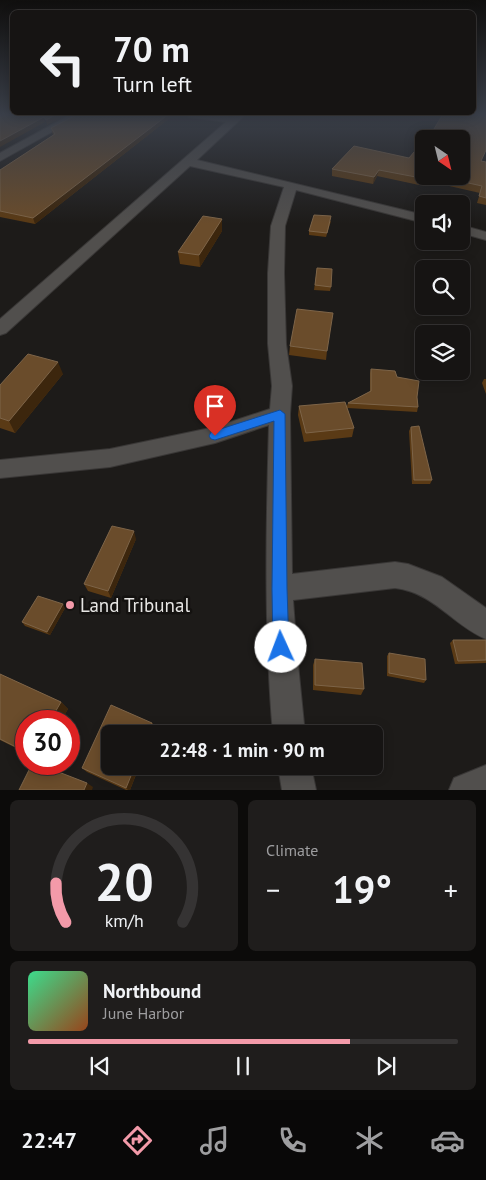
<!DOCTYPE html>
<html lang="en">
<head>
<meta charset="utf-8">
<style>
	body { margin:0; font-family:"PT Sans",sans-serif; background:#1f1d1c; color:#f1f3f6; height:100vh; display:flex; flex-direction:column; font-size:19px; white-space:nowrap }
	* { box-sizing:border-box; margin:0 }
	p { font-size:16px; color:#9e9ea0 }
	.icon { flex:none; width:28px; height:28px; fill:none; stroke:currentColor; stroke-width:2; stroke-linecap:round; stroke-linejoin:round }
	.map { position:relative; height:790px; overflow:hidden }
	.drawer { display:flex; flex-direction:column; gap:10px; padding:10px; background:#0c0b0a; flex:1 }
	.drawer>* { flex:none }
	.hud { position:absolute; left:10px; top:10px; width:466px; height:105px; border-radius:8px; box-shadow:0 2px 12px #0003,0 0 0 1px #353333; background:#161413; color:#f1f3f6; overflow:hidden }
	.needle { width:32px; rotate:145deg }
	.tools { position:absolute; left:415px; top:130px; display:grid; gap:10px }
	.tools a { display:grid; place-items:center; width:55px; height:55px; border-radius:8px; background:#161413; box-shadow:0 2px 12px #0003,0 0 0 1px #353333; font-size:25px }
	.speed { position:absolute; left:15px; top:710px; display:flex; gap:10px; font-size:25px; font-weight:700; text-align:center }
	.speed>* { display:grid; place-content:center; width:65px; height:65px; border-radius:50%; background:#161413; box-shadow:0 2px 12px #0003,0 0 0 1px #353333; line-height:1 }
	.speed .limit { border:8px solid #d22; background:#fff; color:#111 }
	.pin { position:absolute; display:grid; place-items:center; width:42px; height:42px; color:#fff; margin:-51px -21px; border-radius:50% 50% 50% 0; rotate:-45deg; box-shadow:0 0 5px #0007 }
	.pin .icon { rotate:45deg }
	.me { position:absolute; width:55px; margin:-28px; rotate:358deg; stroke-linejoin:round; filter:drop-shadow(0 0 4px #0008) }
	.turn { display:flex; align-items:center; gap:18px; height:105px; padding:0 20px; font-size:22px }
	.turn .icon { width:65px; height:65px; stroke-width:2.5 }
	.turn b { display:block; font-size:35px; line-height:42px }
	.big { font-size:38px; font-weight:600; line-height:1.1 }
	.drawer .card { flex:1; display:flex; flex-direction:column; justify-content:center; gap:8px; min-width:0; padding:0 18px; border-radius:8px; background:#1f1d1c }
	.drawer .dial { align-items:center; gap:0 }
	.dial svg { height:130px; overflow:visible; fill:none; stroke:#353333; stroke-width:7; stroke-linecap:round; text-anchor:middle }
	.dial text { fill:#f1f3f6; stroke:none }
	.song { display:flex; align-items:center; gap:15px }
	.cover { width:60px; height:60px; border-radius:8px; background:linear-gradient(135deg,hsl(150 70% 55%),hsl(20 70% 35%)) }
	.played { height:5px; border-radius:2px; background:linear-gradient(90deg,#f39aa9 75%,#353333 75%) }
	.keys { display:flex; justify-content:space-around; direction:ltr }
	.heat { display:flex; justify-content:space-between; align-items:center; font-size:28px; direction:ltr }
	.drawer .tiles { flex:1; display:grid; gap:10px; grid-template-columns:1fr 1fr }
	.card:last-child { grid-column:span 2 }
	.trip { position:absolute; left:101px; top:725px; width:282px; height:50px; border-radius:8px; background:#161413; box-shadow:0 2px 12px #0003,0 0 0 1px #353333; font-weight:600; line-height:50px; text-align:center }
	.menu { display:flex; height:80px; justify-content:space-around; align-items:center; background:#090808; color:#9e9ea0 }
	.menu .icon { width:35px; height:35px }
	.menu .selected { color:#f39aa9 }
	.menu b { font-size:22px; color:#f1f3f6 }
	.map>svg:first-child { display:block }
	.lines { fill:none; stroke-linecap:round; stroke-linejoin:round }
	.minor-casing { stroke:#393736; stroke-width:2 }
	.minor { fill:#514f4d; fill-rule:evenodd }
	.wall { fill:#5a3a15 }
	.shaded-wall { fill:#3c260d }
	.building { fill:#6a4c2b; stroke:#7d6448 }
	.route { fill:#1a73e8; stroke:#114b97 }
	.poi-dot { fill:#f39aa9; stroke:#141210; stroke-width:2 }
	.labels { text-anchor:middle; stroke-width:5; stroke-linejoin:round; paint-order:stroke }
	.near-poi-label { font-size:19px; fill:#e6e5e3; stroke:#141210; text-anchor:start }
</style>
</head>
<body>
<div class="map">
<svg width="486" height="790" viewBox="0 0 486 790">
	<rect width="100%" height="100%" fill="#1d1b19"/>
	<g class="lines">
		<defs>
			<path id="minor" d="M72,114H84L0,161V153Z
				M184,114H210L232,117L235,114H246L197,160L424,215V223L296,190L285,226L284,273L286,344L292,386L290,414L292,574L395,562L408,564L442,577L486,608V639C452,625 435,593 395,588L293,600L297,654L305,734H273C264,631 266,529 269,425L215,443L110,467L0,478V460L110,449L215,427L270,409L272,386L268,344V273L271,226L284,187L190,166L6,333L0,335V319L226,122L189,117Z
				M461,225L486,232V240L461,233Z
				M486,765V790H449L454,778Z
				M278,766H311L316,790H282Z"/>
		</defs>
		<use href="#minor" class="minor-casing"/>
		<use href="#minor" class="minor"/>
	</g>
	<path class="wall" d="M171,117L35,224L0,217V170L53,135L51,128Z
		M354,146L424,176H461L482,161L486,162V205L477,203L480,193L423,180L419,185L377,176L373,184L332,176V169Z
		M222,219V231L200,267L180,264L178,252Z
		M331,221L326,237L309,235V231Z
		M317,268L331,287L330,291L314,290Z
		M290,346L327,351L326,360L289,355Z
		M371,369L397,377L417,397L418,407L417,412L347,408L354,428L352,437L304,442L298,415L299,406H347L348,403L370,392V373Z
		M63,374L15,433L0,428V385Z
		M484,379H486V394L482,383Z
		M411,427L432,480L430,484H412L409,431Z
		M136,539L111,598L88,591L84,584Z
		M65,608L50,635L25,626L22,622Z
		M453,640H486V663L455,664L450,643Z
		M389,653L426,680L424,683L387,676V656Z
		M315,659L364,689L361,695L313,690V665Z
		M0,674L61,702L68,709L61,721H26V753L0,740Z
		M152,723L155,727L130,790H126L87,772L82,768Z"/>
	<path class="shaded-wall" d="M57,114H69L47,125L46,120Z
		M169,114H171V117L35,224L33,218Z
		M44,117L45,122L0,147V141Z
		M379,170L377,176L373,184L374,177Z
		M424,175L423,180L419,185L421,178Z
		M222,219V231L200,267L199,255Z
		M58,362L63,374L15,433L9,421Z
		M134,531L136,539L111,598L108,591Z
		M63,604L65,608L50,635L47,632Z
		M61,702L68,709L61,721H50Z
		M152,723L155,727L152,734H148Z
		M135,766H139L130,790H128L126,788Z
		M87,783L93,787L92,790H84Z"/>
	<path class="building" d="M0,114H57L46,120L44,117L0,141Z
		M78,114H169L33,218L0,211V170L55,134L51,128Z
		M443,114H486V150L481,161L486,162V198L479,196L482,186L437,176H461V139H428Z
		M420,145L423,146L424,145V175L421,178L379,170L374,177L332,169L354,146L409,158Z
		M314,215L331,216L327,233L309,231Z
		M203,216L222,219L199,255L178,252Z
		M317,268L332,269L331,287L315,285Z
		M297,309L333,313L327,351L290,346Z
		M28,354L58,362L9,421L0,418V385Z
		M371,369L395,371L397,377L419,381L417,397L418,407L348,403L371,391Z
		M345,402L354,428L306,433L299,406Z
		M419,426L432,480H414L411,427Z
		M112,526L134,531L108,591L84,584Z
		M38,596L63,604L47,632L22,622Z
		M453,640H486V660L458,661Z
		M389,653L425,659L426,680L389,673Z
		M315,659L362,663L364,689L315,685Z
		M0,674L61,702L50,721H26V752L0,739Z
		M111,705L152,723L148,734H110V766H135L126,788L82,768Z
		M32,764H38L87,783L84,790H19Z"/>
	<linearGradient id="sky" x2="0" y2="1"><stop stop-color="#100f0e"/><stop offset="0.51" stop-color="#3a3f49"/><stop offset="1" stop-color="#3a3f49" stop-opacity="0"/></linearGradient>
	<rect width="486" height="224" fill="url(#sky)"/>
	<path class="route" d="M280,410L285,414L287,589L289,647L287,653L281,655L275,653L273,647L272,589L274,421L215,440L211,439L209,436L211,432Z"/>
	<circle class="poi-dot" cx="70" cy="605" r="5"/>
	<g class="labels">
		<g class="near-poi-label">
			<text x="80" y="612">Land Tribunal</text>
		</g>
	</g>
</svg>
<div class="tools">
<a><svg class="needle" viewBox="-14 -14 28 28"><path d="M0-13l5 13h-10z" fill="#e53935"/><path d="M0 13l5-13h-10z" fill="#9e9ea0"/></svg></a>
<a><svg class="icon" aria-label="sound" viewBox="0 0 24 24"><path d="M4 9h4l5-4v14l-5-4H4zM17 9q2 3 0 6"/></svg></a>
<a><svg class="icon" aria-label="search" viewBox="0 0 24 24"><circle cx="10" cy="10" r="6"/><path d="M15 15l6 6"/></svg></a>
<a><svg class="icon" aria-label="layers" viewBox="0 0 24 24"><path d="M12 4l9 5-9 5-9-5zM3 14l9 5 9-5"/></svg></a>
</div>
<div class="speed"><div class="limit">30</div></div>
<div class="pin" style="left:215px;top:436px;background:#d93025"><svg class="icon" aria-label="arrive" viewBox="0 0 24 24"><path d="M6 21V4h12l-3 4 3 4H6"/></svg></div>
<svg class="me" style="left:281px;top:647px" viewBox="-20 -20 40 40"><circle r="19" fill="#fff"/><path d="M0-13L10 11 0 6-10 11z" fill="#1a73e8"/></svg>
<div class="trip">22:48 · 1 min · 90 m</div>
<div class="hud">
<div class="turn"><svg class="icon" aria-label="left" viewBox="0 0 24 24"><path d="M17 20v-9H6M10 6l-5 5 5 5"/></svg><div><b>70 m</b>Turn left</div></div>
</div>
</div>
<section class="drawer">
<div class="tiles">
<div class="card dial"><svg viewBox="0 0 100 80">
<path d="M14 69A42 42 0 1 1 86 69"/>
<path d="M14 69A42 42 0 0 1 8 45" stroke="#f39aa9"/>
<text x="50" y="56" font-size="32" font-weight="700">20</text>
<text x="50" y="72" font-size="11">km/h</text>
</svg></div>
<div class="card"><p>Climate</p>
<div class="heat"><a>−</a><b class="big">19°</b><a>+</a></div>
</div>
<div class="card">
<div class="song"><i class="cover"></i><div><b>Northbound</b><p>June Harbor</p></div></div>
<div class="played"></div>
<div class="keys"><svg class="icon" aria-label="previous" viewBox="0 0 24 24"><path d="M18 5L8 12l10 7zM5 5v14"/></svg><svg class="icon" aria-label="pause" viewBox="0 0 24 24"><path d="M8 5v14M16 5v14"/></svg><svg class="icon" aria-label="next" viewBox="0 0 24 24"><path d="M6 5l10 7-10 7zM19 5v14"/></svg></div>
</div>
</div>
</section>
<nav class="menu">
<b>22:47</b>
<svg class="icon selected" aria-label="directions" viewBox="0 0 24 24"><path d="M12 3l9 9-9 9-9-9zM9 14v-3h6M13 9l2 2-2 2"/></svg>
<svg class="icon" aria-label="music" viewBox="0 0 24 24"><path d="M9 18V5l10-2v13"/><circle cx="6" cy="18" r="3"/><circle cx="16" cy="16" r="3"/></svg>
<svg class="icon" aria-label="phone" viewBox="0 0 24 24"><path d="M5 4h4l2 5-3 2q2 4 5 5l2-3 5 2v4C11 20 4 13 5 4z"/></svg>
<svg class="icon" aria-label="climate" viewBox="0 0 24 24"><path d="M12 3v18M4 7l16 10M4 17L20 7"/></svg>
<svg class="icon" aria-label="car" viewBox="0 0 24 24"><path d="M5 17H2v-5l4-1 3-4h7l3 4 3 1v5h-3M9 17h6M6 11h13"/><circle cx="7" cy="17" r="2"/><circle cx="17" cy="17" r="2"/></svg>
</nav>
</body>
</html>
